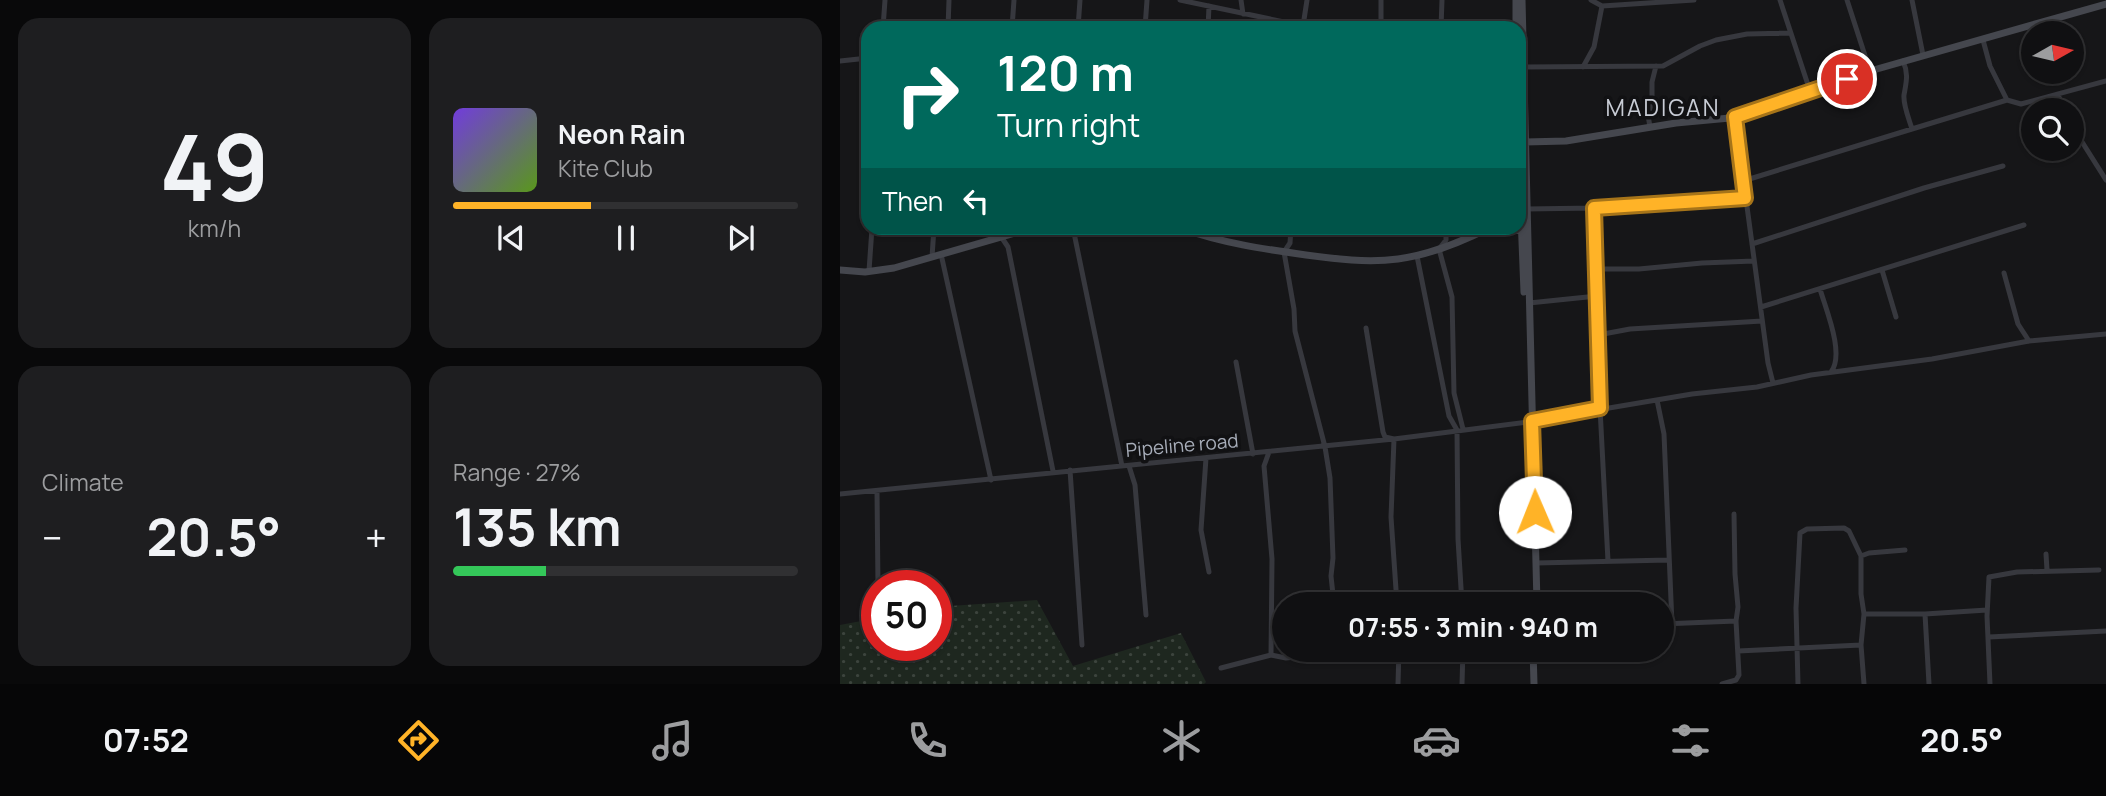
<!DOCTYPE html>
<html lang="en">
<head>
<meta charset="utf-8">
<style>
	body { margin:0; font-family:Manrope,sans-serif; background:#1e1e20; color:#f1f3f6; height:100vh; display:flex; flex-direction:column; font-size:26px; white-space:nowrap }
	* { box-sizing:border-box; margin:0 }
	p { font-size:23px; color:#9c9d9f }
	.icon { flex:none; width:38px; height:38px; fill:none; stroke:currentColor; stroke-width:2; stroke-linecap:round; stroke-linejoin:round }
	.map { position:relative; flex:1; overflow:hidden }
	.drawer { display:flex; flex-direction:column; gap:18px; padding:18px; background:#09090a; width:840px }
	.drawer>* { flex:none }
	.top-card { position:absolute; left:21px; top:21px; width:665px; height:214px; border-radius:21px; box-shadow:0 2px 5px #0004,0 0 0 2px #303032; background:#00695c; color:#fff; overflow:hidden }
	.needle { width:46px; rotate:82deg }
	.buttons { position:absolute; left:1181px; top:21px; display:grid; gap:14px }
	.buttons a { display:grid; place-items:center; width:63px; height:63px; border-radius:50%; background:#101012; box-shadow:0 2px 5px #0004,0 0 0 2px #303032; font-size:35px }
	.speed { position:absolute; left:21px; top:570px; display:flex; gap:14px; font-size:35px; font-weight:700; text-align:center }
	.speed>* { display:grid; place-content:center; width:91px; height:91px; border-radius:50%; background:#101012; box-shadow:0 2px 5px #0004,0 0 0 2px #303032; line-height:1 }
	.speed .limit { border:10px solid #d22; background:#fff; color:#111 }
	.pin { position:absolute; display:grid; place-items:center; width:60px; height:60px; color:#fff; margin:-30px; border:4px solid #fff; border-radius:50%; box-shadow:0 2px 7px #0007 }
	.me { position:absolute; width:77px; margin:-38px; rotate:359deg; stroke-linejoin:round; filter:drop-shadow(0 0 5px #0008) }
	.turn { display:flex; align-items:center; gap:24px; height:147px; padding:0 21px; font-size:32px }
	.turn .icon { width:91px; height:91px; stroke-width:2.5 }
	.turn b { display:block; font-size:49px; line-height:60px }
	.then { display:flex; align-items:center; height:66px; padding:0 21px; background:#0003; gap:14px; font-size:26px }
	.big { font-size:52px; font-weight:700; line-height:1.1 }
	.drawer .widget { flex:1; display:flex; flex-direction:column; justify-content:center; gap:10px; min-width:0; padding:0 24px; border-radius:21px; background:#1e1e20 }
	.drawer .dial { align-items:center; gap:0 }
	.dial b { font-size:91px; line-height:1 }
	.song { display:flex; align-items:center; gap:21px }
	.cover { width:84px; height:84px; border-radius:10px; background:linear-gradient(135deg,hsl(260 70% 55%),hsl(90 70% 35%)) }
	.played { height:7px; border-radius:4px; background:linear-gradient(90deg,#ffb327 40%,#303032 40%) }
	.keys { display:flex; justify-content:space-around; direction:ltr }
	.heat { display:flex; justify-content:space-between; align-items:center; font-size:38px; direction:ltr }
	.charge { height:10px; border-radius:5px; background:linear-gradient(90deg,#34c759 27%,#303032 0) }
	.drawer .tiles { flex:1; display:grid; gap:18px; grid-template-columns:repeat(2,1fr) }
	.trip { position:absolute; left:432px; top:592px; width:402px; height:70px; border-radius:35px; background:#101012; box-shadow:0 2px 5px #0004,0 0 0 2px #303032; font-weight:700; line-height:70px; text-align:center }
	.tab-bar { display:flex; height:112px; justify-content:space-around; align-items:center; background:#060607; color:#9c9d9f }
	.tab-bar .icon { width:49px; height:49px }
	.tab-bar .on { color:#ffb327 }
	.tab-bar b { font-size:32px; color:#f1f3f6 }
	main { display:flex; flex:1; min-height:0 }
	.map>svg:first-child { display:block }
	.grass { fill:url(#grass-dots) }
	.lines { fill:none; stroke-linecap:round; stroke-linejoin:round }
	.street { stroke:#37383e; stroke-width:5 }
	.secondary { stroke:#45474e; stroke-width:7 }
	.route-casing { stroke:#a67419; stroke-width:18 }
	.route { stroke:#ffb327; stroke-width:12 }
	.labels { text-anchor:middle; stroke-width:7; stroke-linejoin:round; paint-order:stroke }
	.street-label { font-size:19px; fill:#a7adb9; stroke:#111113 }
	.quarter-label { font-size:23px; letter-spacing:2px; fill:#c8ccd5; stroke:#111113 }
</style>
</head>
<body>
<main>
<section class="drawer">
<div class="tiles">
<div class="widget dial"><b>49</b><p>km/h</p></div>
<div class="widget">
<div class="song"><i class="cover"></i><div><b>Neon Rain</b><p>Kite Club</p></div></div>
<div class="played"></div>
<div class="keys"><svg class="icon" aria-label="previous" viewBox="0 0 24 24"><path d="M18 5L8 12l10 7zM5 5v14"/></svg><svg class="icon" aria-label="pause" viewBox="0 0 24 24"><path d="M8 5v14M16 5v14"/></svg><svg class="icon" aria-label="next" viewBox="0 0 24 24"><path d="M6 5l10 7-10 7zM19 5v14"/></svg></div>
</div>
<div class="widget"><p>Climate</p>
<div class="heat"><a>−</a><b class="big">20.5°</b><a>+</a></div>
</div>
<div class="widget"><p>Range · 27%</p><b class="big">135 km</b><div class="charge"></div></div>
</div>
</section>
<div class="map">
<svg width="1266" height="684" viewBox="0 0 1266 684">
	<defs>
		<pattern id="grass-dots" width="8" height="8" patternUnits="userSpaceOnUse" patternTransform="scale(1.75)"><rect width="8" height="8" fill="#1e271f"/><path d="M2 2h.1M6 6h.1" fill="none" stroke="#3c443d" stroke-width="1.8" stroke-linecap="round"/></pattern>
	</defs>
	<rect width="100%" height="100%" fill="#161618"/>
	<path class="grass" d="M197,600L233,666L341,633L366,682L364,684H0V625L37,618V646H96V607Z"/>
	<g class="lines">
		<path class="street" d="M340,0L473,28
			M401,0L403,14
			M541,0V28
			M751,0L762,6
			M940,0L970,91
			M1007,0L1030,71
			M1072,0L1083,55
			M463,26L467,0
			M43,28L45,0
			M108,28L109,0
			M172,28L174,0
			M238,28L240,0
			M305,28L307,0
			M368,28L369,6
			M601,28L602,0
			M1143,40L1150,66L1167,100L1181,104L1266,81
			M0,61L28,58
			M1063,61C1069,74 1066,83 1064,95C1063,105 1069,119 1072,129L1167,100
			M683,67L823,66L860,46L876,40L907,34L950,33
			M743,67L754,47L762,6L854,0
			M1218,95L1225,110
			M895,117L928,363L933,383
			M1232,126L1266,180
			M810,127L808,115L812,103V82L816,66
			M903,181L1072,129
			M754,208L760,408L768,561
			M686,209L754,208L905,198
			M160,228V235L168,247L213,471
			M233,228L282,466
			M451,228L450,243L444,252L454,309L455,331L485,447L490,478L493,558L491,576L494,604
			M606,228V240L599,249L612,297L614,393L623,429
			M912,244L1084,188L1163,166
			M101,254L151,480
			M577,256L609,416L617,430L618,539L622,604
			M92,257L94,228
			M756,269H799L862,263L914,261
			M1042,270L1056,317
			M29,271L32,228
			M1164,273L1178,324L1189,341
			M980,289C986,310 1005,354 991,372
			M689,303L757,296
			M921,307L1184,225
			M526,328L543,432L545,437L554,439L551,517L557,604
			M758,335L790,329L922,321
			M396,362L413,454
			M817,400L824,434L832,624
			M692,421L852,394L917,387L971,375L1092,359L1189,341L1266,334
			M429,452L424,466L432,559L431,655
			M366,458L361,530L369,572
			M289,466L295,485L306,615
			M230,470L242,645
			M37,491L38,586
			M0,494L554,439L688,422
			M1206,554L1207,570
			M696,563L829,560
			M1024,614H1085L1147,610
			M1085,614L1089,684
			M822,624L896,621L898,607L895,574L894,514
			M1149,637L1266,631
			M898,651L1021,645
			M381,668L431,655L446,658L498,653L559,658
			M558,684L559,649
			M622,684L623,649
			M882,684L896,680L899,675L896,621
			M958,684L956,608L960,533L967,529L1004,528L1009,531L1021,556
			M1024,684L1021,645L1024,614L1021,594V556L1029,553L1065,550
			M1150,684L1147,616L1149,577L1177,572L1259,570"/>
		<path class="secondary" d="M676,0V28
			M682,0L697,604
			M685,142L726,141L836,123L890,118L1030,71L1266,4
			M679,166L684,292
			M340,228C382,243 423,249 466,255C496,259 527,263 558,259C589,255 621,242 649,228
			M643,233L683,230
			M0,270L25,272L54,268L192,228
			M693,649L694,684"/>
	</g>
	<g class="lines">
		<defs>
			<path id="route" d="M695,512L692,421L760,408L754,208L905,198L895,117L1007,79"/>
		</defs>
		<use href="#route" class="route-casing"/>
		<use href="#route" class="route"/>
	</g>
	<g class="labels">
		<g class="street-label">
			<text transform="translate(342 445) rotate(-5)" y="7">Pipeline road</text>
		</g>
		<g class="quarter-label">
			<text x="823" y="116">MADIGAN</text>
		</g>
	</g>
</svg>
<div class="buttons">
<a><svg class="needle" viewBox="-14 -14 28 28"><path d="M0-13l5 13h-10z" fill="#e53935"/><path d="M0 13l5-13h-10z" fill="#9c9d9f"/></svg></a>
<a><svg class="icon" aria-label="search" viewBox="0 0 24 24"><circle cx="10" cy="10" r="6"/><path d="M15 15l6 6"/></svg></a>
</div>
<div class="speed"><div class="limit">50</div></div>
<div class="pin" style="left:1007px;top:79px;background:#d93025"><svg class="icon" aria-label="arrive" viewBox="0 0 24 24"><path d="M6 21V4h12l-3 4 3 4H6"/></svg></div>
<svg class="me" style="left:695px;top:512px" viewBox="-20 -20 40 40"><circle r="19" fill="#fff"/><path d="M0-13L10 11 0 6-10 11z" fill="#ffb327"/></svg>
<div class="trip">07:55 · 3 min · 940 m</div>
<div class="top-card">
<div class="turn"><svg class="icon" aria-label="right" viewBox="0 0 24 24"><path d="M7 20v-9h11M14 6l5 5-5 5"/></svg><div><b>120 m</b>Turn right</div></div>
<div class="then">Then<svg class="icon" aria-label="left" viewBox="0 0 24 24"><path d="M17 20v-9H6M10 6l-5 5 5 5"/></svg></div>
</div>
</div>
</main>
<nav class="tab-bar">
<b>07:52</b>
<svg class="icon on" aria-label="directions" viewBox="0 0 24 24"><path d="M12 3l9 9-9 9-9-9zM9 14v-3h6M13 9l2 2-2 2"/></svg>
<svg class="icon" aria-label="music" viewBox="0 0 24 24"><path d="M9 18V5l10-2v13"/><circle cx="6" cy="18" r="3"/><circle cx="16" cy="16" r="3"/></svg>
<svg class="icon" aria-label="phone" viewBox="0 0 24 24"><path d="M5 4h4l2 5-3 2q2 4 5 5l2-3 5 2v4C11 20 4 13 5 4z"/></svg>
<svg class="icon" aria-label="climate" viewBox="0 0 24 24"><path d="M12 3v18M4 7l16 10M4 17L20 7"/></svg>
<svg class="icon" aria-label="car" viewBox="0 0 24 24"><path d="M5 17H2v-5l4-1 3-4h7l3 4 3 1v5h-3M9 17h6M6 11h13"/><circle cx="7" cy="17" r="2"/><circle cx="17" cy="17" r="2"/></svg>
<svg class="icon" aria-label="filters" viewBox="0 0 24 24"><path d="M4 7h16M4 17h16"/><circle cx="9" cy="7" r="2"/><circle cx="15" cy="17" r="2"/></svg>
<b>20.5°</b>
</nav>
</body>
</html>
